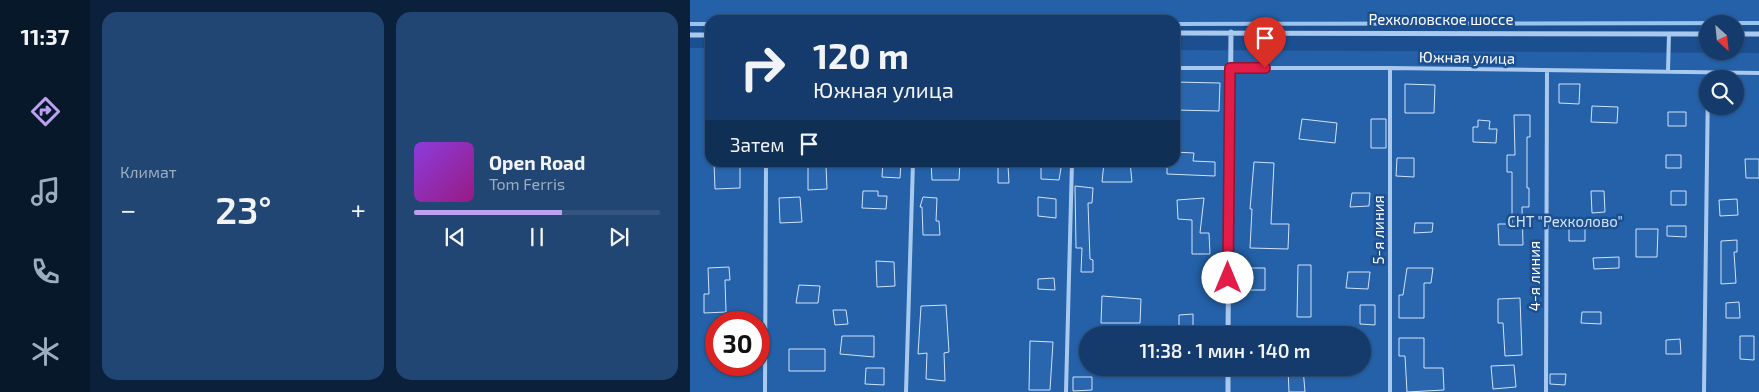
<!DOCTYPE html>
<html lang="ru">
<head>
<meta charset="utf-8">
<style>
	body { margin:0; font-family:"Exo 2",sans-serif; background:#214673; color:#f1f3f6; height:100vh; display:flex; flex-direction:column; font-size:19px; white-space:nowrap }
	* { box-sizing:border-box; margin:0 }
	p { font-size:16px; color:#9dadc1 }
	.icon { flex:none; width:28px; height:28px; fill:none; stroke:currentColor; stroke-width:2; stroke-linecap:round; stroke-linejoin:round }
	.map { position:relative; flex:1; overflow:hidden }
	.details { display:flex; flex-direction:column; gap:12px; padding:12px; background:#0b203b; width:600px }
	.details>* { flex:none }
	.guide { position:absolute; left:15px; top:15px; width:475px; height:152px; border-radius:15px; box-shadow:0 1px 4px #0004,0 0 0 1px #33557e; background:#143b6b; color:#f1f3f6; overflow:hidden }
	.needle { width:32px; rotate:153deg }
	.controls { position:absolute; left:1009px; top:15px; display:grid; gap:10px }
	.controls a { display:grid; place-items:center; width:45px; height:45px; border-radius:50%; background:#143b6b; box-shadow:0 1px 4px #0004,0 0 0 1px #33557e; font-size:25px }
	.speed { position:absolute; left:15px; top:311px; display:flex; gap:10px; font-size:25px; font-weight:700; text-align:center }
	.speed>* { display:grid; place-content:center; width:65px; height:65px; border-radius:50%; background:#143b6b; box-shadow:0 1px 4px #0004,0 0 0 1px #33557e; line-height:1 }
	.speed .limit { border:8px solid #d22; background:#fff; color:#111 }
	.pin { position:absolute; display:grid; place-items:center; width:42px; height:42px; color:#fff; margin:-51px -21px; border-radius:50% 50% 50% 0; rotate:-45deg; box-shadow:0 0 5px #0007 }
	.pin .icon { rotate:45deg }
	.me { position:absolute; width:55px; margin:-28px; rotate:0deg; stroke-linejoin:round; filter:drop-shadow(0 0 4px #0008) }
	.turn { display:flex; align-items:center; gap:18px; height:105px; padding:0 25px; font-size:22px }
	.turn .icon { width:65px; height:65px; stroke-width:2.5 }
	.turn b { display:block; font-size:35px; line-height:42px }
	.then { display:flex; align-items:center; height:48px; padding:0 25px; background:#0003; gap:10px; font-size:19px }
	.big { font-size:38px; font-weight:600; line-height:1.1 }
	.details .widget { flex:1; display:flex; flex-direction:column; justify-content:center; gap:8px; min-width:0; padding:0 18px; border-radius:15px; background:#214673 }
	.song { display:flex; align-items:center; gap:15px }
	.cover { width:60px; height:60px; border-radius:8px; background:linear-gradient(135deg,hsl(270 70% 55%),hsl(310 70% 35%)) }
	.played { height:5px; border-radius:2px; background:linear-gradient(90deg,#bca0f2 60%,#33557e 60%) }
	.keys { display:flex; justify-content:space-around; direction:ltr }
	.heat { display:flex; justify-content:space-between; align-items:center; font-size:28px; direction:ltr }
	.details .tiles { flex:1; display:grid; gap:12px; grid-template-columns:repeat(2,1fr) }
	.trip { position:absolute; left:389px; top:326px; width:292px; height:50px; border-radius:25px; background:#143b6b; box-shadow:0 1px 4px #0004,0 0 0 1px #33557e; font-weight:600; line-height:50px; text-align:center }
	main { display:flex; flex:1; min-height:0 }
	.tabs { display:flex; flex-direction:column; width:90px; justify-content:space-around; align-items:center; background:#08182b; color:#9dadc1 }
	.tabs .icon { width:35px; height:35px }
	.tabs .selected { color:#bca0f2 }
	.tabs b { font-size:22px; color:#f1f3f6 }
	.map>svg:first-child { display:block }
	.green { fill:#2461a8; fill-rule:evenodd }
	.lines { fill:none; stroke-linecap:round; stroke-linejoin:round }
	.stream { stroke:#9cc4f0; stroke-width:4 }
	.building { fill:#2a66ad; stroke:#cfe3fa }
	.lane { stroke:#a9c9ee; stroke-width:4 }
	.street { stroke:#a9c9ee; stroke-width:5 }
	.route-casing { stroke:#92132f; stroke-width:12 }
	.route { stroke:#e11d48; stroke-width:9 }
	.labels { text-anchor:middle; stroke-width:5; stroke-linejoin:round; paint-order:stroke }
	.street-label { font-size:15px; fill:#fff; stroke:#1b4f8f }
	.park-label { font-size:15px; fill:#cfe3fa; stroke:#1b4f8f }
</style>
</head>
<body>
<main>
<nav class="tabs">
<b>11:37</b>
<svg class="icon selected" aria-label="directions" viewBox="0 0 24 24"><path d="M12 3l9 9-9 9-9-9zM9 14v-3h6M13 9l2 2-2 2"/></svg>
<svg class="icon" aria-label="music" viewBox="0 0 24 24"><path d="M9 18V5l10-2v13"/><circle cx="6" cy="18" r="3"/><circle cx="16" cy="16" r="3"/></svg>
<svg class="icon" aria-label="phone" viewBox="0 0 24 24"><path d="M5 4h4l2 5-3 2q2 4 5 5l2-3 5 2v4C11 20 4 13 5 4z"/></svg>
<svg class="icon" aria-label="climate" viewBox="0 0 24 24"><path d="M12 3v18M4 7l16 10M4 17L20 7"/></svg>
</nav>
<section class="details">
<div class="tiles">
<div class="widget"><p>Климат</p>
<div class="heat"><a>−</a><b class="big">23°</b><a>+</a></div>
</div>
<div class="widget">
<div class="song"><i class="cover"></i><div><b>Open Road</b><p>Tom Ferris</p></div></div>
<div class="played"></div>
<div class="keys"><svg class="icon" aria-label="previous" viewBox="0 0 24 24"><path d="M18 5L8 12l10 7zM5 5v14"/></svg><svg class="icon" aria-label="pause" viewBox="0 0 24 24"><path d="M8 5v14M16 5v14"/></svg><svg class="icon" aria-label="next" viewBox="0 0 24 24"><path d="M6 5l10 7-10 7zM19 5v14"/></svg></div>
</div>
</div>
</section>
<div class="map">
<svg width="1069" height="392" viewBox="0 0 1069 392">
	<rect width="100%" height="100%" fill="#1b4f8f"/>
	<path class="green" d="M0,0H1069V23L485,24V20H20V24H0Z
		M0,48H20V162H485V50L1069,53V392H0ZM1018,79H1045V106H1018ZM26,322H69V365H26ZM398,335H672V368H398Z"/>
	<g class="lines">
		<path class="stream" d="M0,24H20
			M485,24L1069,23"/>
	</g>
	<path class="building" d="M485,82L530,83L529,111L485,110Z
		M715,84L745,85L744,113H715Z
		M869,84H890L889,104L869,103Z
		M902,106L928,107L927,123L901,122Z
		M978,112H996V126H978Z
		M824,115H840V137H837V188H839V207H832L833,245H809L808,224H822V172H817V155H825Z
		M612,119L647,123L645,143L609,139Z
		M681,119H696V148H681Z
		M788,120L800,121L799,129H807L806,143L783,142V127H788Z
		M485,152L504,153L503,161L525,162V176L477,174V162H485Z
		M976,155H991V168H976Z
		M707,158H724V177L706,176Z
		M1055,159H1069V178H1056Z
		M50,162V188L25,189L24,163Z
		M193,162H211L210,178L192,177Z
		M241,162H270L269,180H242Z
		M351,162H372L369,180L351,179Z
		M414,162H440L442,182H412Z
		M564,162L584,163L581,224H599L598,249L560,248L562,209H560Z
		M308,165H318L319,183H308Z
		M118,166H136L137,189L118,190Z
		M385,186L403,188L402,203H398L400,259L403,260V272H391L392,248H386Z
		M173,191H188V196H197L196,209L172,208Z
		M901,191H914L915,212L902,213Z
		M981,191H996V205H981Z
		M662,193H680L679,206L660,207Z
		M110,197L112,222L90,223L89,198Z
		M233,197L247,198L246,221H249L250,235H233L232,207H230Z
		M348,197L366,199V218L348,216Z
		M514,198L510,233H519L520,254H502V220L488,219L487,200Z
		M1047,199L1048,215L1030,216L1029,200Z
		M879,220H895V241H879Z
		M725,223H743L742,232L724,233Z
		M977,226H996V237L977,236Z
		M946,229H968L967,257H946Z
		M1047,240V252H1044L1046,283L1031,284V241Z
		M929,257V268L904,269L903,258Z
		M186,261L204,262L205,286L187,287Z
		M608,265H621V317H607Z
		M39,267L40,280H35L36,312L14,313V294H19L18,268Z
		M558,268H575V290H558Z
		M717,268H743L741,283H734V318H709V295H713Z
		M658,272H680L678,289L656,288Z
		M364,278L365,290L348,289V279Z
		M109,285L130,286L128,303H106Z
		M412,296L451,299L450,323H411Z
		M830,298L832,355L815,356L813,323H808V299Z
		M1049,302L1050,318H1036V303Z
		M256,305L259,352L254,353L255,381L236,379L237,353L228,354L231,306Z
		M670,305H685V325L670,324Z
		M143,310H156L158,324L145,325Z
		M892,312H911V324L891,323Z
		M503,314V326L489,327V315Z
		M152,336H184V357L150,354Z
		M1050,336H1064V360L1050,359Z
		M709,338H734V368H753L754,390L717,392L715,356H709Z
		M990,339L991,354H976V340Z
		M340,341L363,342L360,390H339Z
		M99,349H135V371H99Z
		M824,365L826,387L803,389L801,366Z
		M176,368H194V385L175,384Z
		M613,368L615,392H599L598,369Z
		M860,374H876L875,385L860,384Z
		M383,377H402V390L383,391Z"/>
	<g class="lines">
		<path class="lane" d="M485,68H700L1069,73
			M700,68V392
			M978,71L979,34
			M75,392L76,162
			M216,392L223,162
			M376,392L382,162
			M856,392L857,70
			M1014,392L1018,83"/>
		<path class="street" d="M485,33L1018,34
			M1045,34H1069
			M0,35H20
			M538,335L541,32
			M538,392V368"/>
	</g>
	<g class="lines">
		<defs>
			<path id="route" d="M538,278L540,68H575"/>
		</defs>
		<use href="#route" class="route-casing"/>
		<use href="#route" class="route"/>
	</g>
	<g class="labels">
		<g class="street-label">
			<text x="751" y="25">Рехколовское шоссе</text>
			<text transform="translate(777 58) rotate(1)" y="5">Южная улица</text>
			<text transform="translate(689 230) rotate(-90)" y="5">5-я линия</text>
			<text transform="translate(845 276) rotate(-90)" y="5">4-я линия</text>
		</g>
		<g class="park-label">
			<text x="875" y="227">СНТ "Рехколово"</text>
		</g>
	</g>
</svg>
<div class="controls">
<a><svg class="needle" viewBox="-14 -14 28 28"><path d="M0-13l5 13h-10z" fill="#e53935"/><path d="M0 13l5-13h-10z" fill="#9dadc1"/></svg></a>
<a><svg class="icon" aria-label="search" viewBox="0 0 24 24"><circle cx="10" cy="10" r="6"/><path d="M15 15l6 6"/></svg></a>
</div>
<div class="speed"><div class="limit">30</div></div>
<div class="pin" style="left:575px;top:68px;background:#d93025"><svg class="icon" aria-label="arrive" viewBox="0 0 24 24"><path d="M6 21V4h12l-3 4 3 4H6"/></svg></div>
<svg class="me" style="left:538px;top:278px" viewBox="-20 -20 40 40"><circle r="19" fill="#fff"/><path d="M0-13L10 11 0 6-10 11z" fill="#e11d48"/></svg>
<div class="trip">11:38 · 1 мин · 140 m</div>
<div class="guide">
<div class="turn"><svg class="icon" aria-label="right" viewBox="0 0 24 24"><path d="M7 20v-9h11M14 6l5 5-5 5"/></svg><div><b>120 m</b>Южная улица</div></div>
<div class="then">Затем<svg class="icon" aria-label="arrive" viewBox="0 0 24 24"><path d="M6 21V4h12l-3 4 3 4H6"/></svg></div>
</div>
</div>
</main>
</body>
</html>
